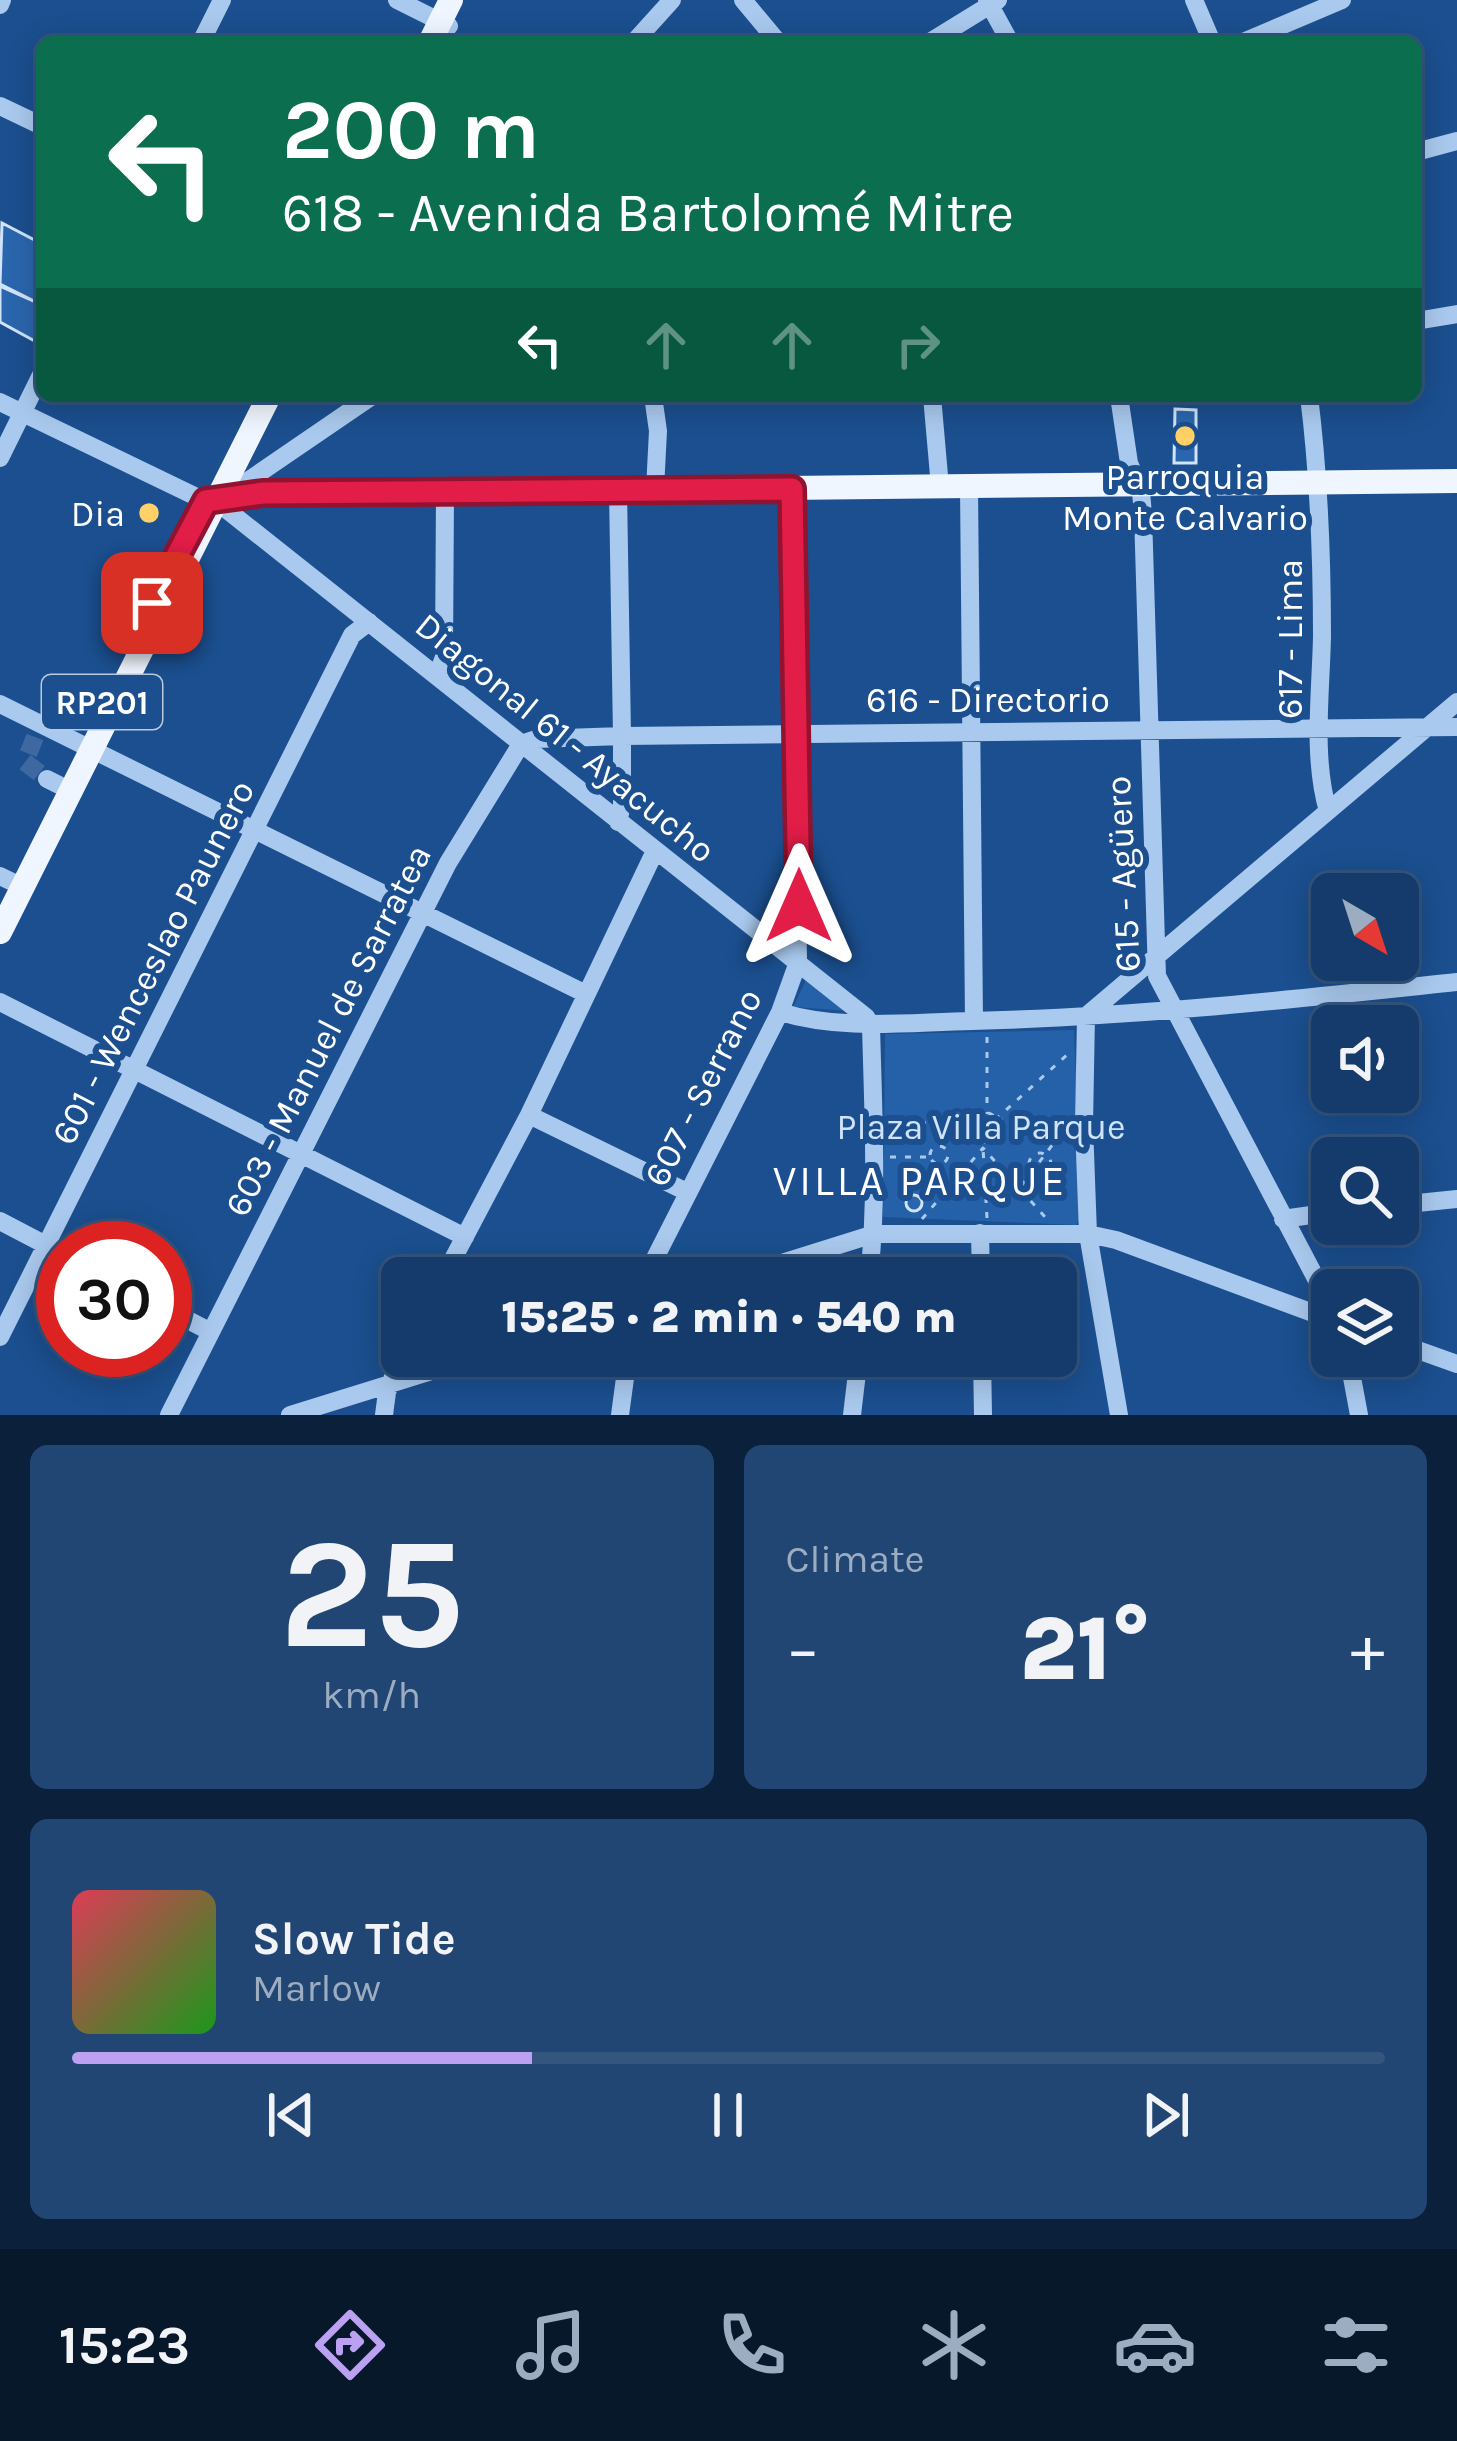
<!DOCTYPE html>
<html lang="en">
<head>
<meta charset="utf-8">
<style>
	body { margin:0; font-family:Karla,sans-serif; background:#214673; color:#f1f3f6; height:100vh; display:flex; flex-direction:column; font-size:45px; white-space:nowrap }
	* { box-sizing:border-box; margin:0 }
	p { font-size:39px; color:#9dadc1 }
	.icon { flex:none; width:66px; height:66px; fill:none; stroke:currentColor; stroke-width:2; stroke-linecap:round; stroke-linejoin:round }
	.map { position:relative; height:1415px; overflow:hidden }
	.details { display:flex; flex-direction:column; gap:30px; padding:30px; background:#0b203b; flex:1 }
	.details>* { flex:none }
	.hud { position:absolute; left:36px; top:36px; width:1386px; height:366px; border-radius:18px; box-shadow:0 6px 30px #0003,0 0 0 3px #33557e; background:#0b6e4f; color:#fff; overflow:hidden }
	.needle { width:78px; rotate:141deg }
	.tools { position:absolute; left:1311px; top:873px; display:grid; gap:24px }
	.tools a { display:grid; place-items:center; width:108px; height:108px; border-radius:18px; background:#143b6b; box-shadow:0 6px 30px #0003,0 0 0 3px #33557e; font-size:60px }
	.speed { position:absolute; left:36px; top:1221px; display:flex; gap:24px; font-size:60px; font-weight:700; text-align:center }
	.speed>* { display:grid; place-content:center; width:156px; height:156px; border-radius:50%; background:#143b6b; box-shadow:0 6px 30px #0003,0 0 0 3px #33557e; line-height:1 }
	.speed .limit { border:18px solid #d22; background:#fff; color:#111 }
	.pin { position:absolute; display:grid; place-items:center; width:102px; height:102px; color:#fff; margin:-51px; border-radius:24px; box-shadow:0 6px 18px #0006 }
	.me { position:absolute; width:132px; margin:-66px; rotate:0deg; stroke-linejoin:round; filter:drop-shadow(0 0 9px #0008) }
	.turn { display:flex; align-items:center; gap:42px; height:252px; padding:0 48px; font-size:54px }
	.turn .icon { width:156px; height:156px; stroke-width:2.5 }
	.turn b { display:block; font-size:84px; line-height:102px }
	.lanes { display:flex; align-items:center; height:114px; padding:0 48px; background:#0003; justify-content:center; gap:60px; direction:ltr }
	.lanes .off { opacity:.35 }
	.big { font-size:90px; font-weight:800; line-height:1.1 }
	.details .tile { flex:1; display:flex; flex-direction:column; justify-content:center; gap:18px; min-width:0; padding:0 42px; border-radius:18px; background:#214673 }
	.details .dial { align-items:center; gap:0 }
	.dial b { font-size:156px; line-height:1 }
	.song { display:flex; align-items:center; gap:36px }
	.cover { width:144px; height:144px; border-radius:18px; background:linear-gradient(135deg,hsl(350 70% 55%),hsl(120 70% 35%)) }
	.played { height:12px; border-radius:6px; background:linear-gradient(90deg,#bca0f2 35%,#33557e 35%) }
	.keys { display:flex; justify-content:space-around; direction:ltr }
	.heat { display:flex; justify-content:space-between; align-items:center; font-size:66px; direction:ltr }
	.details .tiles { flex:1; display:grid; gap:30px; grid-template-columns:1fr 1fr }
	.tile:last-child { grid-column:span 2 }
	.trip { position:absolute; left:381px; top:1257px; width:696px; height:120px; border-radius:18px; background:#143b6b; box-shadow:0 6px 30px #0003,0 0 0 3px #33557e; font-weight:800; line-height:120px; text-align:center }
	.dock { display:flex; height:192px; justify-content:space-around; align-items:center; background:#08182b; color:#9dadc1 }
	.dock .icon { width:84px; height:84px }
	.dock .current { color:#bca0f2 }
	.dock b { font-size:54px; color:#f1f3f6 }
	.map>svg:first-child { display:block }
	.green { fill:#2461a8 }
	.building { fill:#2a66ad; stroke:#cfe3fa; stroke-width:3 }
	.lines { fill:none; stroke-linecap:round; stroke-linejoin:round }
	.minor-tunnel { stroke:#3d69a0; stroke-width:18; stroke-dasharray:18 9; stroke-linecap:butt }
	.path { stroke:#a9c9ee; stroke-width:3; stroke-dasharray:6 9; stroke-linecap:butt }
	.minor { stroke:#a9c9ee; stroke-width:18 }
	.major { stroke:#f0f6ff; stroke-width:24 }
	.route-casing { stroke:#92132f; stroke-width:30 }
	.route { stroke:#e11d48; stroke-width:21 }
	.poi-dot { fill:#ffd166; stroke:#1b4f8f; stroke-width:4.5 }
	.labels { text-anchor:middle; stroke-width:12; stroke-linejoin:round; paint-order:stroke }
	.shield { fill:#1b4f8f; stroke:#bbcadd; stroke-width:3 }
	.shield-label { font-size:33px; font-weight:bold; fill:#fff }
	.poi-label { font-size:36px; fill:#fff; stroke:#1b4f8f }
	.street-label { font-size:36px; fill:#fff; stroke:#1b4f8f }
	.park-label { font-size:36px; fill:#cfe3fa; stroke:#1b4f8f }
	.quarter-label { font-size:42px; letter-spacing:3px; fill:#fff; stroke:#1b4f8f }
</style>
</head>
<body>
<div class="map">
<svg width="1457" height="1415" viewBox="0 0 1457 1415">
	<rect width="100%" height="100%" fill="#1b4f8f"/>
	<path class="green" d="M807,978L850,1011L793,1007Z
		M1074,1030L1082,1215L1076,1225L883,1217L885,1034Z"/>
	<path class="building" d="M2,223L42,244V305L0,284Z
		M0,286L42,305V345L0,322Z
		M1175,409L1196,410V463H1174Z
		M906 1203a8 8 0 1 1 16 0a8 8 0 1 1-16 0Z"/>
	<g class="lines">
		<path class="minor-tunnel" d="M35,737L25,762L47,779"/>
		<path class="path" d="M987,1037V1114
			M978 1122a9 9 0 1 1 18 0a9 9 0 1 1-18 0Z
			M995,1120L1069,1053
			M997,1120L1065,1121
			M890,1123H978
			M938,1124V1144
			M930 1155a9 9 0 1 1 18 0a9 9 0 1 1-18 0Z
			M1029 1164a11 11 0 1 1 22 0a11 11 0 1 1-22 0Z
			M890,1157H928
			M1021,1186L1066,1127
			M987,1218L983,1148L988,1131
			M922,1219L983,1148L1046,1218"/>
		<path class="minor" d="M397,0L449,26
			M743,0L778,42
			M987,0L1010,42
			M1194,0L1212,42
			M0,5L2,0
			M201,42L222,0
			M634,42L672,0
			M930,42L998,0
			M1243,42L1342,0
			M0,106L42,126
			M1416,152L1457,141
			M1416,321L1457,314
			M372,396L217,502L866,1017L871,1025C873,1109 878,1194 869,1278
			M653,396L658,431L655,489
			M932,396L940,487
			M1119,396L1129,463L1141,492L1143,514L1157,976L1332,1309
			M1309,396C1319,476 1322,555 1322,636C1321,691 1312,757 1328,811
			M0,402L205,501
			M0,458L42,373
			M969,487L974,1021
			M618,490L622,736V805L618,822
			M437,676L444,657L445,492
			M0,704L586,994
			M47,779L59,785
			M0,876L23,887
			M0,1002L465,1237
			M780,1012C842,1031 908,1022 972,1021C1134,1017 1295,999 1457,982
			M529,1115L687,1192
			M1398,1205L1457,1199
			M1283,1219L1332,1212
			M0,1221L63,1254
			M980,1233L981,1278
			M443,1278L529,1115L655,851
			M645,1278L780,1012L798,962L792,489
			M734,1278L874,1234H1088L1116,1240L1332,1320
			M165,1308L211,1332
			M0,1337L352,635L369,622
			M1398,1343L1457,1364
			M982,1356L983,1415
			M1348,1356L1359,1415
			M169,1415L448,863L521,744L536,739L622,736L1457,727
			M290,1415L480,1356
			M384,1415L387,1392L402,1355
			M620,1415L628,1356
			M852,1415L859,1356
			M1119,1415L1088,1234L1084,1125L1086,1016L1457,702"/>
		<path class="major" d="M430,42L451,0
			M205,501L292,493L1457,481
			M0,932L269,396"/>
	</g>
	<g class="lines">
		<defs>
			<path id="route" d="M152,603L206,501L263,493L792,489L799,906"/>
		</defs>
		<use href="#route" class="route-casing"/>
		<use href="#route" class="route"/>
	</g>
	<g class="poi-dot">
		<circle cx="1185" cy="436" r="12"/>
		<circle cx="149" cy="513" r="12"/>
	</g>
	<g class="labels">
		<rect class="shield" x="42" y="675" width="120" height="54" rx="9"/>
		<g class="shield-label">
			<text x="102" y="714">RP201</text>
		</g>
		<g class="poi-label">
			<text x="1185" y="489">Parroquia<tspan x="1185" dy="41">Monte Calvario</tspan></text>
			<text x="125" y="526" text-anchor="end">Dia</text>
		</g>
		<g class="street-label">
			<text transform="translate(1289 639) rotate(-90)" y="13">617 - Lima</text>
			<text x="988" y="712">616 - Directorio</text>
			<text transform="translate(566 737) rotate(39)" y="13">Diagonal 61 - Ayacucho</text>
			<text transform="translate(1122 874) rotate(-93)" y="13">615 - Agüero</text>
			<text transform="translate(152 962) rotate(-63)" y="13">601 - Wenceslao Paunero</text>
			<text transform="translate(327 1030) rotate(-63)" y="13">603 - Manuel de Sarratea</text>
			<text transform="translate(702 1087) rotate(-63)" y="13">607 - Serrano</text>
		</g>
		<g class="park-label">
			<text x="981" y="1139">Plaza Villa Parque</text>
		</g>
		<g class="quarter-label">
			<text x="920" y="1195">VILLA PARQUE</text>
		</g>
	</g>
</svg>
<div class="tools">
<a><svg class="needle" viewBox="-14 -14 28 28"><path d="M0-13l5 13h-10z" fill="#e53935"/><path d="M0 13l5-13h-10z" fill="#9dadc1"/></svg></a>
<a><svg class="icon" aria-label="sound" viewBox="0 0 24 24"><path d="M4 9h4l5-4v14l-5-4H4zM17 9q2 3 0 6"/></svg></a>
<a><svg class="icon" aria-label="search" viewBox="0 0 24 24"><circle cx="10" cy="10" r="6"/><path d="M15 15l6 6"/></svg></a>
<a><svg class="icon" aria-label="layers" viewBox="0 0 24 24"><path d="M12 4l9 5-9 5-9-5zM3 14l9 5 9-5"/></svg></a>
</div>
<div class="speed"><div class="limit">30</div></div>
<div class="pin" style="left:152px;top:603px;background:#d93025"><svg class="icon" aria-label="arrive" viewBox="0 0 24 24"><path d="M6 21V4h12l-3 4 3 4H6"/></svg></div>
<svg class="me" style="left:799px;top:906px" viewBox="-20 -20 40 40"><path d="M0-17L14 15 0 8-14 15z" fill="#e11d48" stroke="#fff" stroke-width="4"/></svg>
<div class="trip">15:25 · 2 min · 540 m</div>
<div class="hud">
<div class="turn"><svg class="icon" aria-label="left" viewBox="0 0 24 24"><path d="M17 20v-9H6M10 6l-5 5 5 5"/></svg><div><b>200 m</b>618 - Avenida Bartolomé Mitre</div></div>
<div class="lanes"><svg class="icon" aria-label="left" viewBox="0 0 24 24"><path d="M17 20v-9H6M10 6l-5 5 5 5"/></svg><svg class="icon off" aria-label="ahead" viewBox="0 0 24 24"><path d="M12 20V5M6 11l6-6 6 6"/></svg><svg class="icon off" aria-label="ahead" viewBox="0 0 24 24"><path d="M12 20V5M6 11l6-6 6 6"/></svg><svg class="icon off" aria-label="right" viewBox="0 0 24 24"><path d="M7 20v-9h11M14 6l5 5-5 5"/></svg></div>
</div>
</div>
<section class="details">
<div class="tiles">
<div class="tile dial"><b>25</b><p>km/h</p></div>
<div class="tile"><p>Climate</p>
<div class="heat"><a>−</a><b class="big">21°</b><a>+</a></div>
</div>
<div class="tile">
<div class="song"><i class="cover"></i><div><b>Slow Tide</b><p>Marlow</p></div></div>
<div class="played"></div>
<div class="keys"><svg class="icon" aria-label="previous" viewBox="0 0 24 24"><path d="M18 5L8 12l10 7zM5 5v14"/></svg><svg class="icon" aria-label="pause" viewBox="0 0 24 24"><path d="M8 5v14M16 5v14"/></svg><svg class="icon" aria-label="next" viewBox="0 0 24 24"><path d="M6 5l10 7-10 7zM19 5v14"/></svg></div>
</div>
</div>
</section>
<nav class="dock">
<b>15:23</b>
<svg class="icon current" aria-label="directions" viewBox="0 0 24 24"><path d="M12 3l9 9-9 9-9-9zM9 14v-3h6M13 9l2 2-2 2"/></svg>
<svg class="icon" aria-label="music" viewBox="0 0 24 24"><path d="M9 18V5l10-2v13"/><circle cx="6" cy="18" r="3"/><circle cx="16" cy="16" r="3"/></svg>
<svg class="icon" aria-label="phone" viewBox="0 0 24 24"><path d="M5 4h4l2 5-3 2q2 4 5 5l2-3 5 2v4C11 20 4 13 5 4z"/></svg>
<svg class="icon" aria-label="climate" viewBox="0 0 24 24"><path d="M12 3v18M4 7l16 10M4 17L20 7"/></svg>
<svg class="icon" aria-label="car" viewBox="0 0 24 24"><path d="M5 17H2v-5l4-1 3-4h7l3 4 3 1v5h-3M9 17h6M6 11h13"/><circle cx="7" cy="17" r="2"/><circle cx="17" cy="17" r="2"/></svg>
<svg class="icon" aria-label="filters" viewBox="0 0 24 24"><path d="M4 7h16M4 17h16"/><circle cx="9" cy="7" r="2"/><circle cx="15" cy="17" r="2"/></svg>
</nav>
</body>
</html>
